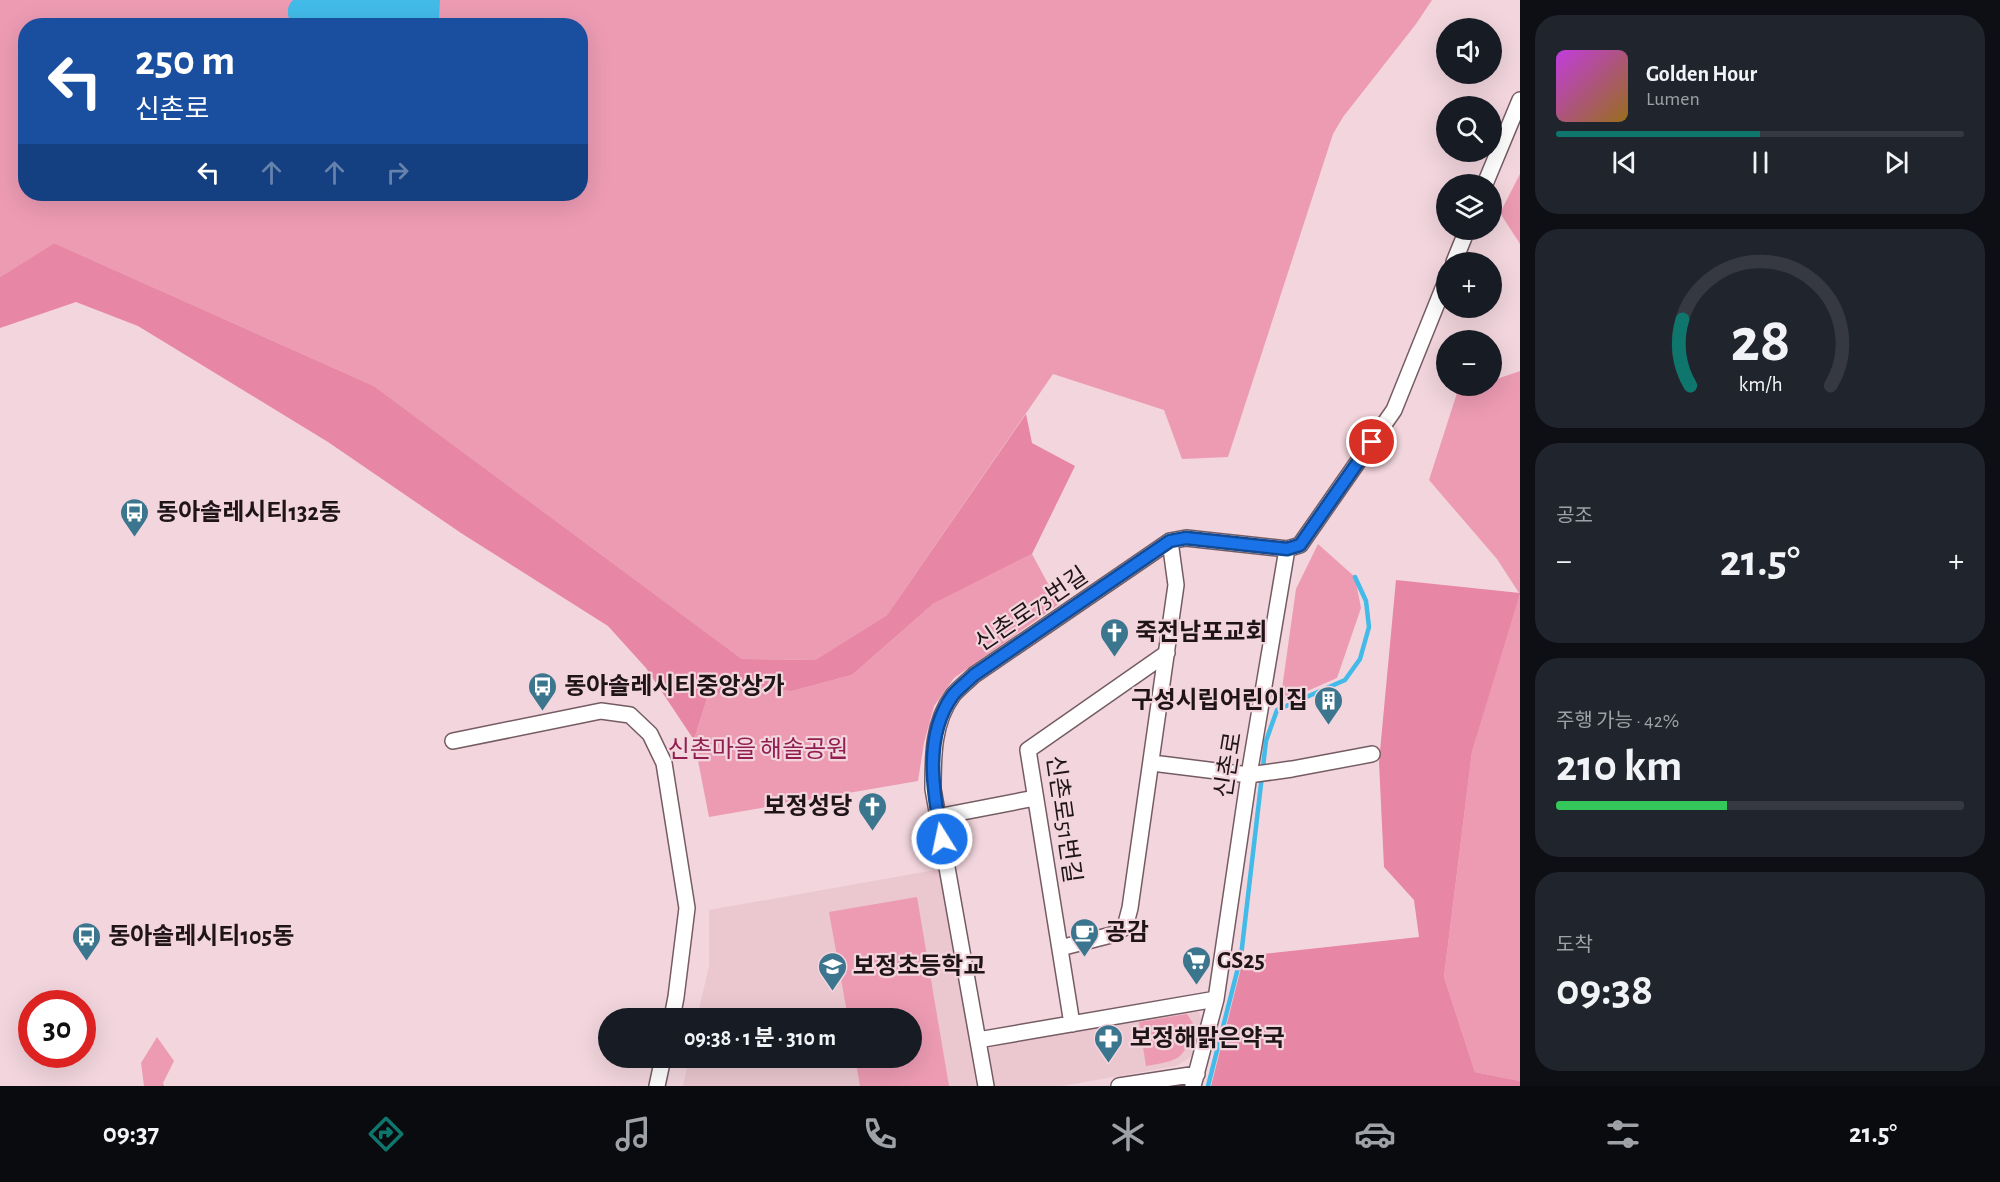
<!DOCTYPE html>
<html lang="ko">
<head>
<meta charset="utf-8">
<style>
	body { margin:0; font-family:"Alegreya Sans","Noto Sans KR",sans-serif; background:#20242c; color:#f1f3f6; height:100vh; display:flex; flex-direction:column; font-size:22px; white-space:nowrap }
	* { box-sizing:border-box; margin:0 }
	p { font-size:20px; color:#9ea1a6 }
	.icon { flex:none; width:33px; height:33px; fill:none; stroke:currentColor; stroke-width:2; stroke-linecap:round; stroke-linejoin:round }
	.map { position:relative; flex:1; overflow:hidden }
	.drawer { display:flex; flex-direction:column; gap:15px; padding:15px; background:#0d0f14; width:480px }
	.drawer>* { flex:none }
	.banner { position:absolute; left:18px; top:18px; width:570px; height:183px; border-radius:24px; box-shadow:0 6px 24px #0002; background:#1a4fa0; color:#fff; overflow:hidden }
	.tools { position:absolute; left:1436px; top:18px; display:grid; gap:12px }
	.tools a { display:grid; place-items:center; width:66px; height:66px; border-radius:50%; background:#171b24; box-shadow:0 6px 24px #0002; font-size:30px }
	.speed { position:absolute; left:18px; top:990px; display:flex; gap:12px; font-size:30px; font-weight:700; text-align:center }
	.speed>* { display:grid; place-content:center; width:78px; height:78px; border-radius:50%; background:#171b24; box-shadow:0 6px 24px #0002; line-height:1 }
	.speed .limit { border:9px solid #d22; background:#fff; color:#111 }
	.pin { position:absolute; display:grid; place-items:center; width:51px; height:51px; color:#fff; margin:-26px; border:3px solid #fff; border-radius:50%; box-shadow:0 2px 6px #0007 }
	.me { position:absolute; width:66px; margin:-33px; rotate:350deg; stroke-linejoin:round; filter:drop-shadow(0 0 4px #0008) }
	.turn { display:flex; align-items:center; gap:21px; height:126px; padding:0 18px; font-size:27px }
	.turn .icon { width:78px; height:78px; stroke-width:2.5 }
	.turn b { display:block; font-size:42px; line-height:51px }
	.lanes { display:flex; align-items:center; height:57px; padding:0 18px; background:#0003; justify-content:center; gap:30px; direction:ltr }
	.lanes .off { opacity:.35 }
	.big { font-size:45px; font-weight:700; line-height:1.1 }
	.drawer .tile { flex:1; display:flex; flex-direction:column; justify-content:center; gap:9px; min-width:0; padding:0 21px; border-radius:24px; background:#20242c }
	.drawer .dial { align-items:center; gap:0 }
	.dial svg { height:156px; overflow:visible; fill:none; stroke:#363941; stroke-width:7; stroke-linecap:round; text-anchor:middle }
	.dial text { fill:#f1f3f6; stroke:none }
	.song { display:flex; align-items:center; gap:18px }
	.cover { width:72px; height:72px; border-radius:9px; background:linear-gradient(135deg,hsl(290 70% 55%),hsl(40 70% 35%)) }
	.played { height:6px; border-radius:3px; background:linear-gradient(90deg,#0f766e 50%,#363941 50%) }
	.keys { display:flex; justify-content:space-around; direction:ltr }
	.heat { display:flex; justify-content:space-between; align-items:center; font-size:33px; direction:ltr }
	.charge { height:9px; border-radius:4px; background:linear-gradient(90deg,#34c759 42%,#363941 0) }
	.trip { position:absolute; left:598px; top:1008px; width:324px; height:60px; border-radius:30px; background:#171b24; box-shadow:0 6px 24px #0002; font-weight:700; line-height:60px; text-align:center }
	.menu { display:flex; height:96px; justify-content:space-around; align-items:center; background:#090b0e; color:#9ea1a6 }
	.menu .icon { width:42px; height:42px }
	.menu .on { color:#0f766e }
	.menu b { font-size:27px; color:#f1f3f6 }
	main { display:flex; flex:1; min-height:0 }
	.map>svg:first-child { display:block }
	.built { fill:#ebc7d0 }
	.green { fill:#ec9bb3; fill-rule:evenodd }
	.forest { fill:#e786a5 }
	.water { fill:#42bbe9 }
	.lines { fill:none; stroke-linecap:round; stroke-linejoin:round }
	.stream { stroke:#42bbe9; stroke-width:4.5 }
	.minor-casing { stroke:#755c63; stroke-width:18 }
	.minor { stroke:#fff; stroke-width:15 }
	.route-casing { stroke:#114b97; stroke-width:15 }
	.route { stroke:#1a73e8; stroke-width:10 }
	.labels { text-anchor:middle; stroke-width:4.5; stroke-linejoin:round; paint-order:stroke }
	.poi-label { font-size:24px; font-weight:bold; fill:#1f1518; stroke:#f2d5dd; text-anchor:start }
	.street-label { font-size:24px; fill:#1f1518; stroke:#f2d5dd }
	.park-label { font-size:24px; fill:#901e4f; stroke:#f2d5dd }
</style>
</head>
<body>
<main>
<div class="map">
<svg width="1520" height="1086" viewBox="0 0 1520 1086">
	<rect width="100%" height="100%" fill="#f2d5dd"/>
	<path class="built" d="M941,869L976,1084L975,1086H683L689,1058H912V1018H697L709,966V910Z
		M1196,1009L1199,1012L1202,1020L1201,1032L1191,1057L1176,1066L1062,1086H995L987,1045Z"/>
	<path class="green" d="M0,0H1432L1416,24L1343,117L1333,134L1228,457L1182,459L1164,410L1053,374L887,615L815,660L742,659L374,386L54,243L0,277ZM26,26H580V194H26Z
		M1520,174V244L1500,213Z
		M1520,371V1081L1475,1072L1444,977L1472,752L1519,593L1497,559L1429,480L1457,393L1479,386H1491V381Z
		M1318,544L1355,577L1361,608L1337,678L1280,703L1296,589Z
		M1032,554L1059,604L954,678L934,706L924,743L918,781L709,817L694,740L708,695L754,689L792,691L852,675L933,604Z
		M917,897L949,1086H860L855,1058H912V1018H848L829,912Z
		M1187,1014L1194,1025C1184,1060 1181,1060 1146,1066L1139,1022Z
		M157,1037L174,1061L163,1083L164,1086H144L141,1063Z"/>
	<path class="forest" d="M54,243L374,386L742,659L815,660L887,615L1026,414L1032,443L1075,466L1032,554L933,604L852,675L792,691L754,689L708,695L694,740L646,668L608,626L461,533L328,442L138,326L76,302L0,328V277Z
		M1396,580L1520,593L1472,752L1444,977L1475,1072L1520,1081V1086H1211L1244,956L1419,937L1414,900L1384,867L1379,762Z"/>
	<path class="water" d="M293,0H440L439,19L435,26L291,25C288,16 285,8 293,0Z"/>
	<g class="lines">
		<path class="stream" d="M1208,1086L1241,956L1266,741L1277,710L1345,680L1360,659L1369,627L1366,601L1355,577"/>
		<defs>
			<path id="minor" d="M1485,184L1520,100
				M1454,262L1467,230
				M453,741L601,711L630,715L650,734L664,763L687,908L676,997L672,1018
				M1152,763L1249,775L1292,769L1372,754
				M937,817L1035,798
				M1060,948L1115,934L1125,927L1130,908L1176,585L1170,541
				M1072,1024L1028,750L1167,653
				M978,1040L1216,999
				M657,1086L663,1058
				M986,1086L933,789C933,756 933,722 953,695C959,688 967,682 974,675L1170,541L1186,538L1287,549L1300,545L1394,410L1446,281
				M1119,1086L1197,1074
				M1193,1086L1216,999L1249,775L1287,549"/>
		</defs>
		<use href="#minor" class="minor-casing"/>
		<use href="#minor" class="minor"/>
	</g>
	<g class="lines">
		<defs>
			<path id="route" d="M942,839C933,792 923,736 953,695C959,688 967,682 974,675L1170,541L1186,538L1287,549L1300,545L1372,442"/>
		</defs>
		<use href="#route" class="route-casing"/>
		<use href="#route" class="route"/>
	</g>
	<defs>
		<symbol id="bus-pin" viewBox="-11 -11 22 30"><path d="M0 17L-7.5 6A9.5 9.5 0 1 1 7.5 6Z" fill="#3b758e" stroke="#f2d5dd"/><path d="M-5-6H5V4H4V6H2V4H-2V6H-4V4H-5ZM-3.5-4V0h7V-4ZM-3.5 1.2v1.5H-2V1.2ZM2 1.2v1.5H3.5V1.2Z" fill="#fff"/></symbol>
		<symbol id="church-pin" viewBox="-11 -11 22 30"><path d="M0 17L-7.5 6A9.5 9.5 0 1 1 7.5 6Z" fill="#3b758e" stroke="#f2d5dd"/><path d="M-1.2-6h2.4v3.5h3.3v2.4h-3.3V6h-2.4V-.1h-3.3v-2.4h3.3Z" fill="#fff"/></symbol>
		<symbol id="building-pin" viewBox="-11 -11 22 30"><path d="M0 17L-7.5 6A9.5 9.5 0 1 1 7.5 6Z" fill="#3b758e" stroke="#f2d5dd"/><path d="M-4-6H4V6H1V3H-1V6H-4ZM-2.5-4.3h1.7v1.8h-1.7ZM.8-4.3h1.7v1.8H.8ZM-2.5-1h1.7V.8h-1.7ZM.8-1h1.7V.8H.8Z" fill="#fff"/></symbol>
		<symbol id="cafe-pin" viewBox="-11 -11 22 30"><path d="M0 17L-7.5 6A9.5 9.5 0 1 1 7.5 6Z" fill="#3b758e" stroke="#f2d5dd"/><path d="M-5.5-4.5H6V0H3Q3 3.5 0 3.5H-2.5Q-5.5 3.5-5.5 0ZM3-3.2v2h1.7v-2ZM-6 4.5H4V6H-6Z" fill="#fff"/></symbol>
		<symbol id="supermarket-pin" viewBox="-11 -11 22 30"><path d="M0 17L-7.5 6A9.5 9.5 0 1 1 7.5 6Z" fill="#3b758e" stroke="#f2d5dd"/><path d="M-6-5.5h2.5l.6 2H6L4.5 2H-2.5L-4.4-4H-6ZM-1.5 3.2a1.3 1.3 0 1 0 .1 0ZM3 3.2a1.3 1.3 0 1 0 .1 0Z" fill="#fff"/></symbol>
		<symbol id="school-pin" viewBox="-11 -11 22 30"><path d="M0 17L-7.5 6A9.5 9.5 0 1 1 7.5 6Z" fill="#3b758e" stroke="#f2d5dd"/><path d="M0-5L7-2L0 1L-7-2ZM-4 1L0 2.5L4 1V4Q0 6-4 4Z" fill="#fff"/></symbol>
		<symbol id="pharmacy-pin" viewBox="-11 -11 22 30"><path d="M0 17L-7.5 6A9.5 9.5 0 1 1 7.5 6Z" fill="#3b758e" stroke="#f2d5dd"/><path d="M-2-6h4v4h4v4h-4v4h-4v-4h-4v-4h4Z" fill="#fff"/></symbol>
	</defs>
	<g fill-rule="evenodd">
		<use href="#bus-pin" x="118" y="496" width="33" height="45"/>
		<use href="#church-pin" x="1098" y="616" width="33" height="45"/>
		<use href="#bus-pin" x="526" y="670" width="33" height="45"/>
		<use href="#building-pin" x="1312" y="684" width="33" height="45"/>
		<use href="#church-pin" x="856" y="790" width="33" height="45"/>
		<use href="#cafe-pin" x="1068" y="916" width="33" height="45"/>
		<use href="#bus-pin" x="70" y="920" width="33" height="45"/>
		<use href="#supermarket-pin" x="1180" y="944" width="33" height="45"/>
		<use href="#school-pin" x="816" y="950" width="33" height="45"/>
		<use href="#pharmacy-pin" x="1092" y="1022" width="33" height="45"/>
	</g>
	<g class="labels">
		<g class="poi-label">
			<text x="156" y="520">동아솔레시티132동</text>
			<text x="1135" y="640">죽전남포교회</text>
			<text x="564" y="694">동아솔레시티중앙상가</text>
			<text x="1308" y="708" text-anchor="end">구성시립어린이집</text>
			<text x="852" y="814" text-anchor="end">보정성당</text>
			<text x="1105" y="940">공감</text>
			<text x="108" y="944">동아솔레시티105동</text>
			<text x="1217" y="968">GS25</text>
			<text x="853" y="974">보정초등학교</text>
			<text x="1130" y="1046">보정해맑은약국</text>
		</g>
		<g class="street-label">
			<text transform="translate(1031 609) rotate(-34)" y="8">신촌로73번길</text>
			<text transform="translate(1228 765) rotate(-81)" y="8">신촌로</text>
			<text transform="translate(1064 819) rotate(82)" y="8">신촌로51번길</text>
		</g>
		<g class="park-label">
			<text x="758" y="757">신촌마을 해솔공원</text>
		</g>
	</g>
</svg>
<div class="tools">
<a><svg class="icon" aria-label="sound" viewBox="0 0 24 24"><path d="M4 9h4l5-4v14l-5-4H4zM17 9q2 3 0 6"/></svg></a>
<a><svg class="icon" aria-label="search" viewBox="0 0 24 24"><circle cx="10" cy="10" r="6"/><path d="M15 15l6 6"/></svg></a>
<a><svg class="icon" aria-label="layers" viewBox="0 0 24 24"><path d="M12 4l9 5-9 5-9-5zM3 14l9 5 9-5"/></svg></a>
<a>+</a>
<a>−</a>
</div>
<div class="speed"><div class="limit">30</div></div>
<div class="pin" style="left:1372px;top:442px;background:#d93025"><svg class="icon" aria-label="arrive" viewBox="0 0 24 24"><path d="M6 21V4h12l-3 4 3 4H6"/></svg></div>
<svg class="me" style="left:942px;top:839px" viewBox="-20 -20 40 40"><circle r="17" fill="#1a73e8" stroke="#fff" stroke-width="3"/><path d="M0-11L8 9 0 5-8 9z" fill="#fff"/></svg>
<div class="trip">09:38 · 1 분 · 310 m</div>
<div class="banner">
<div class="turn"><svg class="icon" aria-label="left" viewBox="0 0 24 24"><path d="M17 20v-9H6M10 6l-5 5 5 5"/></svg><div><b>250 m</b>신촌로</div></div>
<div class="lanes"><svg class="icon" aria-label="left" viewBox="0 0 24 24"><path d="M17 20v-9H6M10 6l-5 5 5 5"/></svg><svg class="icon off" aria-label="ahead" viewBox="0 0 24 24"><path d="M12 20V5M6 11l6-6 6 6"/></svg><svg class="icon off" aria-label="ahead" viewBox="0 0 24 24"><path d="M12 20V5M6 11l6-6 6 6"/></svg><svg class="icon off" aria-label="right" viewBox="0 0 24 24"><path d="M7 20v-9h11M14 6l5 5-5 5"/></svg></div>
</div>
</div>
<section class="drawer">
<div class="tile">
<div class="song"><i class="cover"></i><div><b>Golden Hour</b><p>Lumen</p></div></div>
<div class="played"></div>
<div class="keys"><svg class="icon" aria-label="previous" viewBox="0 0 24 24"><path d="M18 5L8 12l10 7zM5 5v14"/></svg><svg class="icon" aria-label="pause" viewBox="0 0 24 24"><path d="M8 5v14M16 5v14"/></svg><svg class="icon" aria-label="next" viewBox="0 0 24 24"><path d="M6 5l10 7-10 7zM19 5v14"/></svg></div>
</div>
<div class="tile dial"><svg viewBox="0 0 100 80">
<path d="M14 69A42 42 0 1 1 86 69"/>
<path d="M14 69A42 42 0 0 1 10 35" stroke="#0f766e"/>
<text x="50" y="56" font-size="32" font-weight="700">28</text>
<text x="50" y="72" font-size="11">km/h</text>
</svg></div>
<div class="tile"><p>공조</p>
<div class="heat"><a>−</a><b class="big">21.5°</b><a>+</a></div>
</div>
<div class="tile"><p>주행 가능 · 42%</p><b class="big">210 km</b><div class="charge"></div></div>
<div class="tile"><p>도착</p><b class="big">09:38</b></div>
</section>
</main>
<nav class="menu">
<b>09:37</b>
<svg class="icon on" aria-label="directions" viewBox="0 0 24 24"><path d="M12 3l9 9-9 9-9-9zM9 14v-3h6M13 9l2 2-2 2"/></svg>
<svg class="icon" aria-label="music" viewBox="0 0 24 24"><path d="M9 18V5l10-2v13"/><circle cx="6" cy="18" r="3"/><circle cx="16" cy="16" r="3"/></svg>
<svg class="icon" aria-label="phone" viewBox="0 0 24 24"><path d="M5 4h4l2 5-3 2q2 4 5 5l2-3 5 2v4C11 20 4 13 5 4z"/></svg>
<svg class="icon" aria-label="climate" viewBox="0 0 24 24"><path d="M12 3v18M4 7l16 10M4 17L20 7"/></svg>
<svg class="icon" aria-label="car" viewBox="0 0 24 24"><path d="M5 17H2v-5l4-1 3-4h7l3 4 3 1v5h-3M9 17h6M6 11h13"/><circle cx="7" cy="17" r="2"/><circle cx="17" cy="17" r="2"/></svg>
<svg class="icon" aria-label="filters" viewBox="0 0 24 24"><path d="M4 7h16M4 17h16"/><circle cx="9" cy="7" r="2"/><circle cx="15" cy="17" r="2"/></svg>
<b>21.5°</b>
</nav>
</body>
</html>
